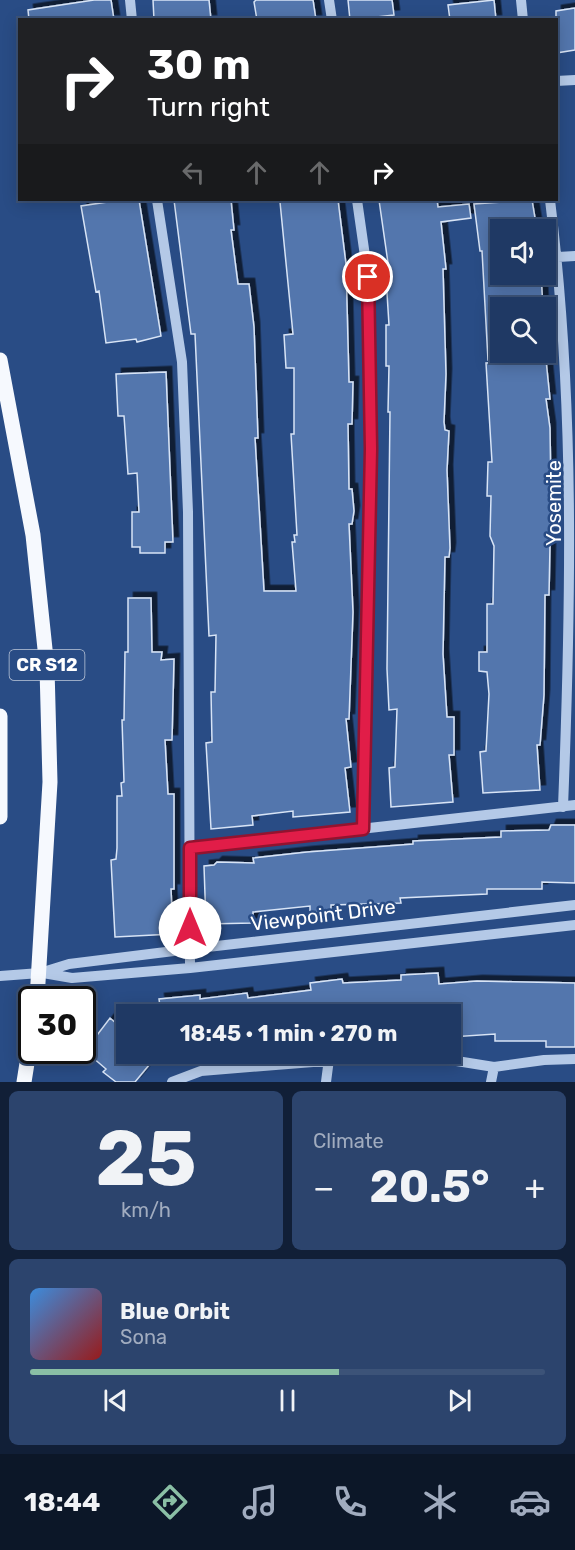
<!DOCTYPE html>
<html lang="en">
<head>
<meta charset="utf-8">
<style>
	body { margin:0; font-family:Rubik,sans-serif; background:#2c446d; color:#f1f3f6; height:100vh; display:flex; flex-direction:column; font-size:22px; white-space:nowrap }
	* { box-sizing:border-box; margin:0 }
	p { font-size:20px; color:#a1acbf }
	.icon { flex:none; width:33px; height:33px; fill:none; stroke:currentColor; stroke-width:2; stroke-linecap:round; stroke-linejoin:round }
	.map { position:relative; height:1082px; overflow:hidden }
	.details { display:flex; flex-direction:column; gap:9px; padding:9px; background:#111f37; flex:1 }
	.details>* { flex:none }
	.guide { position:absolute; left:18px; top:18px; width:540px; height:183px; border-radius:0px; box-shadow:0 3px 15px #0003,0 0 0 2px #3c5378; background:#202124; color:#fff; overflow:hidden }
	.controls { position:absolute; left:490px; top:219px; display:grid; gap:12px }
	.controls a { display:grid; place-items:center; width:66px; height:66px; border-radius:0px; background:#1f3964; box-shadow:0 3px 15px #0003,0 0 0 2px #3c5378; font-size:30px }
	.speed { position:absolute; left:18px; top:986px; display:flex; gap:12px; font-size:30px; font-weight:700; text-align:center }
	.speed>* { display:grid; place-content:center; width:78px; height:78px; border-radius:50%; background:#1f3964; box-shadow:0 3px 15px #0003,0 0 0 2px #3c5378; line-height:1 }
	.speed .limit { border:3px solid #111; border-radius:9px; background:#fff; color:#111 }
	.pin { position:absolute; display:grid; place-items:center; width:51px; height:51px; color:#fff; margin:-26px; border:3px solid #fff; border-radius:50%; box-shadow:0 2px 6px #0007 }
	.me { position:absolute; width:66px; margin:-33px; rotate:0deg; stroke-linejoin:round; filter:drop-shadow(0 0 4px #0008) }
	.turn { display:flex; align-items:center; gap:21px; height:126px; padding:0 30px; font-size:27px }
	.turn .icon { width:78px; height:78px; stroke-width:2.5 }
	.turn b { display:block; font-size:42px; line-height:51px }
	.lanes { display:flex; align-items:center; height:57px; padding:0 30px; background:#0003; justify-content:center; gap:30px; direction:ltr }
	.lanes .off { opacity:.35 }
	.big { font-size:45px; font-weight:700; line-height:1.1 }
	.details .widget { flex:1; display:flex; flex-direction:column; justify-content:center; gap:9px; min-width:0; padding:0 21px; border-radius:9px; background:#2c446d }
	.details .dial { align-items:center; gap:0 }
	.dial b { font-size:78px; line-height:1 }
	.song { display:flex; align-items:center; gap:18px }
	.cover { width:72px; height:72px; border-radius:9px; background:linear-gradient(135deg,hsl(210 70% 55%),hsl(0 70% 35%)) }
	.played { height:6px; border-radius:3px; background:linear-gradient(90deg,#8abfa5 60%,#3c5378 60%) }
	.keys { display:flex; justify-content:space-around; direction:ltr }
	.heat { display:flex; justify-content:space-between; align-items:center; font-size:33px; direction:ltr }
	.details .tiles { flex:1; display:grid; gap:9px; grid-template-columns:1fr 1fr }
	.widget:last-child { grid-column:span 2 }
	.trip { position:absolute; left:116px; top:1004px; width:345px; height:60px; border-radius:0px; background:#1f3964; box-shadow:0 3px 15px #0003,0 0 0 2px #3c5378; font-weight:700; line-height:60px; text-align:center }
	.tab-bar { display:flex; height:96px; justify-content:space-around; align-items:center; background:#0c1728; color:#a1acbf }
	.tab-bar .icon { width:42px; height:42px }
	.tab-bar .current { color:#8abfa5 }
	.tab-bar b { font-size:27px; color:#f1f3f6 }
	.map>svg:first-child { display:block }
	.building { fill:#5276ad; stroke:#d8e4f6; stroke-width:1.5; filter:url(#shadow) }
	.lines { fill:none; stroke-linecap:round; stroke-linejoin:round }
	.minor { stroke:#b4c9e7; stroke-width:10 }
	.major { stroke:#f6f9fe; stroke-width:15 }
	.route-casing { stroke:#92132f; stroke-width:15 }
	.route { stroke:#e11d48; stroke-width:10 }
	.labels { text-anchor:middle; stroke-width:5; stroke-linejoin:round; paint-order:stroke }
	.shield { fill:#294c85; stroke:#bfc9da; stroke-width:1.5 }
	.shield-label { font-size:18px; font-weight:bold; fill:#fff }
	.street-label { font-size:20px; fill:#fff; stroke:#294c85 }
</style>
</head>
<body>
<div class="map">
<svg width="575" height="1082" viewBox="0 0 575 1082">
	<defs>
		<filter id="shadow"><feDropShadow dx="5.5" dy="-5.5" stdDeviation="0" flood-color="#0009"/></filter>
	</defs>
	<rect width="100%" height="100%" fill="#294c85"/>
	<path class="building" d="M94,0H111L114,20H29L28,10Z
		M153,0H209L211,20H154Z
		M256,0H313L316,20H257L254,2Z
		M348,0H392L394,15L350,20Z
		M494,0L496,20H450L448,5Z
		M575,8V50L556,53V11Z
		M121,200H139L161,336L137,342L136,339L106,343L99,291L96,292L81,206Z
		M174,200H231L234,230H231L238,284H249L254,327L258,438H255L264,591H296L292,542H295L294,535H297L291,434H294V368H286L284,335L293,334L280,202L338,200L346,264L349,382H353L352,424H348L349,489H352L354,511L352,524H349L353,612L349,719H346L351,767L345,768L350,812L293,817V811L252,816L253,825L211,829L206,743L212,742L211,692H215L216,635L209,636L195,334H191Z
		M379,200H437L438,207L469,204L471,218L441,222L446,269H443L446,374L444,422L445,430L449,431L447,470L450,548L449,557H445L443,654L447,717H454V755H449L453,802L391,807L389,768L395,767L397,709L389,710L387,669L390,412H388L389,366H386V325H389L386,277H390Z
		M532,200L537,230H501V274H541L543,308H501V360H488L482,251H480L474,204Z
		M546,360L550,399H546L550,428L551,496L549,595H545L544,695L540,745H537L540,790L483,793L480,752L486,751L489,694L487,672L479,671V652H487V604H493L494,546L490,536L491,496H487L488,462H492L486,363Z
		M166,372L173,542H165V553H140V547H132V512H139L137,473L128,474L124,416H118L116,374Z
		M128,598H151L152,652H162L161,660L174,659L172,740H165L168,794H174V889H171L173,934L115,937L111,860L116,859L117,848V796H122L121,783L124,782L122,720H124L125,652H128Z
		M551,825H575V883L542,882V889H487V894L400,898L401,903L331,905V911L310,912V906L253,912V923L206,924L204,866L214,865L217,862L254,863L253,858L307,852L413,844V841L501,837V831L549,830Z
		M438,973L439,984L477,981L575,983V1047H546V1041H495V1034L451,1037L450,1014H161L159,999L200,995V999L247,993L248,998L311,990L310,983L342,979L343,983L401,980V975Z
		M110,1018L126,1032V1053H159L135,1082H116L103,1072L106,1069L85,1051Z"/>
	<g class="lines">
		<path class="minor" d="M130,0L132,20
			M329,0L332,20
			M521,0L523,20
			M556,81L575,80
			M157,200L182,362L188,512L190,968
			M357,200L368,277L371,449L363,829
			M550,200C575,401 571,604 563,807
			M558,257L575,256
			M190,848L575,805
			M43,973L72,978L190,968L575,925
			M0,976L40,973L69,964L190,949L575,905
			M172,1082L201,1071L413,1054L494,1067L544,1060L575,1059
			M326,1082L329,1059
			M491,1082L494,1067"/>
		<path class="major" d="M0,360L33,535L47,668L50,782L37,999
			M0,716V817
			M24,1082L32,1032"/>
	</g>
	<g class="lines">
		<defs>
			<path id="route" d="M190,928V848L363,829L371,449L368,277"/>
		</defs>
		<use href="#route" class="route-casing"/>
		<use href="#route" class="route"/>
	</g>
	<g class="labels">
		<rect class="shield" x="9.5" y="650" width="75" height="30" rx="4.5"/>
		<g class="shield-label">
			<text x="47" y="671">CR S12</text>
		</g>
		<g class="street-label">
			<text transform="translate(554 503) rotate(-90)" y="7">Yosemite</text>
			<text transform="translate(323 915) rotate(-7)" y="7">Viewpoint Drive</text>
		</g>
	</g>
</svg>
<div class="controls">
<a><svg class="icon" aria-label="sound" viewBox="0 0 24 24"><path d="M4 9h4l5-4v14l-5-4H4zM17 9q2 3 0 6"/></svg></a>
<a><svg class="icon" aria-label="search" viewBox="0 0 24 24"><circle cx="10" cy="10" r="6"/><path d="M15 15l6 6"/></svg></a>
</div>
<div class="speed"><div class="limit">30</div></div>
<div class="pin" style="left:368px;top:277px;background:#d93025"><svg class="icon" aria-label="arrive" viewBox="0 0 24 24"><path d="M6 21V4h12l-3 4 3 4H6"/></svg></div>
<svg class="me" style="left:190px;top:928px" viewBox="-20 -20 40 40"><circle r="19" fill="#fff"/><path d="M0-13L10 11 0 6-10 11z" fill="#e11d48"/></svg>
<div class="trip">18:45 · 1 min · 270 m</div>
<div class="guide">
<div class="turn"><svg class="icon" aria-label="right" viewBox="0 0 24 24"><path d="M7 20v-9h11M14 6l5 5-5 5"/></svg><div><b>30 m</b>Turn right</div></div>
<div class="lanes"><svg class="icon off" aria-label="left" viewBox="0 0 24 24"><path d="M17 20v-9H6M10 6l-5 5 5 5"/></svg><svg class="icon off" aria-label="ahead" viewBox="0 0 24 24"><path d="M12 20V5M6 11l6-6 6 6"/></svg><svg class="icon off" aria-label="ahead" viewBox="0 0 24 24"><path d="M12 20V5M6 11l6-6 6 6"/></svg><svg class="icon" aria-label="right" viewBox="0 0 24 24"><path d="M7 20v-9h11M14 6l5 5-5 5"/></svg></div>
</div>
</div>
<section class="details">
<div class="tiles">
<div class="widget dial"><b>25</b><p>km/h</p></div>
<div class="widget"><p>Climate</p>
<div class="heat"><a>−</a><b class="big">20.5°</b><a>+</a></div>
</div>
<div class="widget">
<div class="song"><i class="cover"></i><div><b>Blue Orbit</b><p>Sona</p></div></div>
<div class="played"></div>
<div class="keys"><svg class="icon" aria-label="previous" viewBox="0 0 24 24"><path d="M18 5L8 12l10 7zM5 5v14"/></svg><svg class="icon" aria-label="pause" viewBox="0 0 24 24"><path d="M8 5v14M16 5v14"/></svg><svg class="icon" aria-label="next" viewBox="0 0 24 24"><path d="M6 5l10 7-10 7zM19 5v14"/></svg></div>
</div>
</div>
</section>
<nav class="tab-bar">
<b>18:44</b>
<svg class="icon current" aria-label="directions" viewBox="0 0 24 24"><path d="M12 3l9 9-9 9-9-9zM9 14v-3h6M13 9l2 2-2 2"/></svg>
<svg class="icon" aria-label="music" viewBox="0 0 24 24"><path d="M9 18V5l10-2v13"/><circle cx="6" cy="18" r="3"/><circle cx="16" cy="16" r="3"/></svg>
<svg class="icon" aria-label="phone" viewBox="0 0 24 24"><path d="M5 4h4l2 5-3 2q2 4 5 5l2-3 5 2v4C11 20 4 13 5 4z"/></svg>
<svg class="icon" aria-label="climate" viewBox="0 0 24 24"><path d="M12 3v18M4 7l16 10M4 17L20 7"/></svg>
<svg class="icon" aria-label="car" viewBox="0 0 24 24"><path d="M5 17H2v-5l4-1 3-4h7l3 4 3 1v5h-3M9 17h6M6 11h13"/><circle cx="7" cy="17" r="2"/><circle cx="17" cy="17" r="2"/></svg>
</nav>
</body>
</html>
